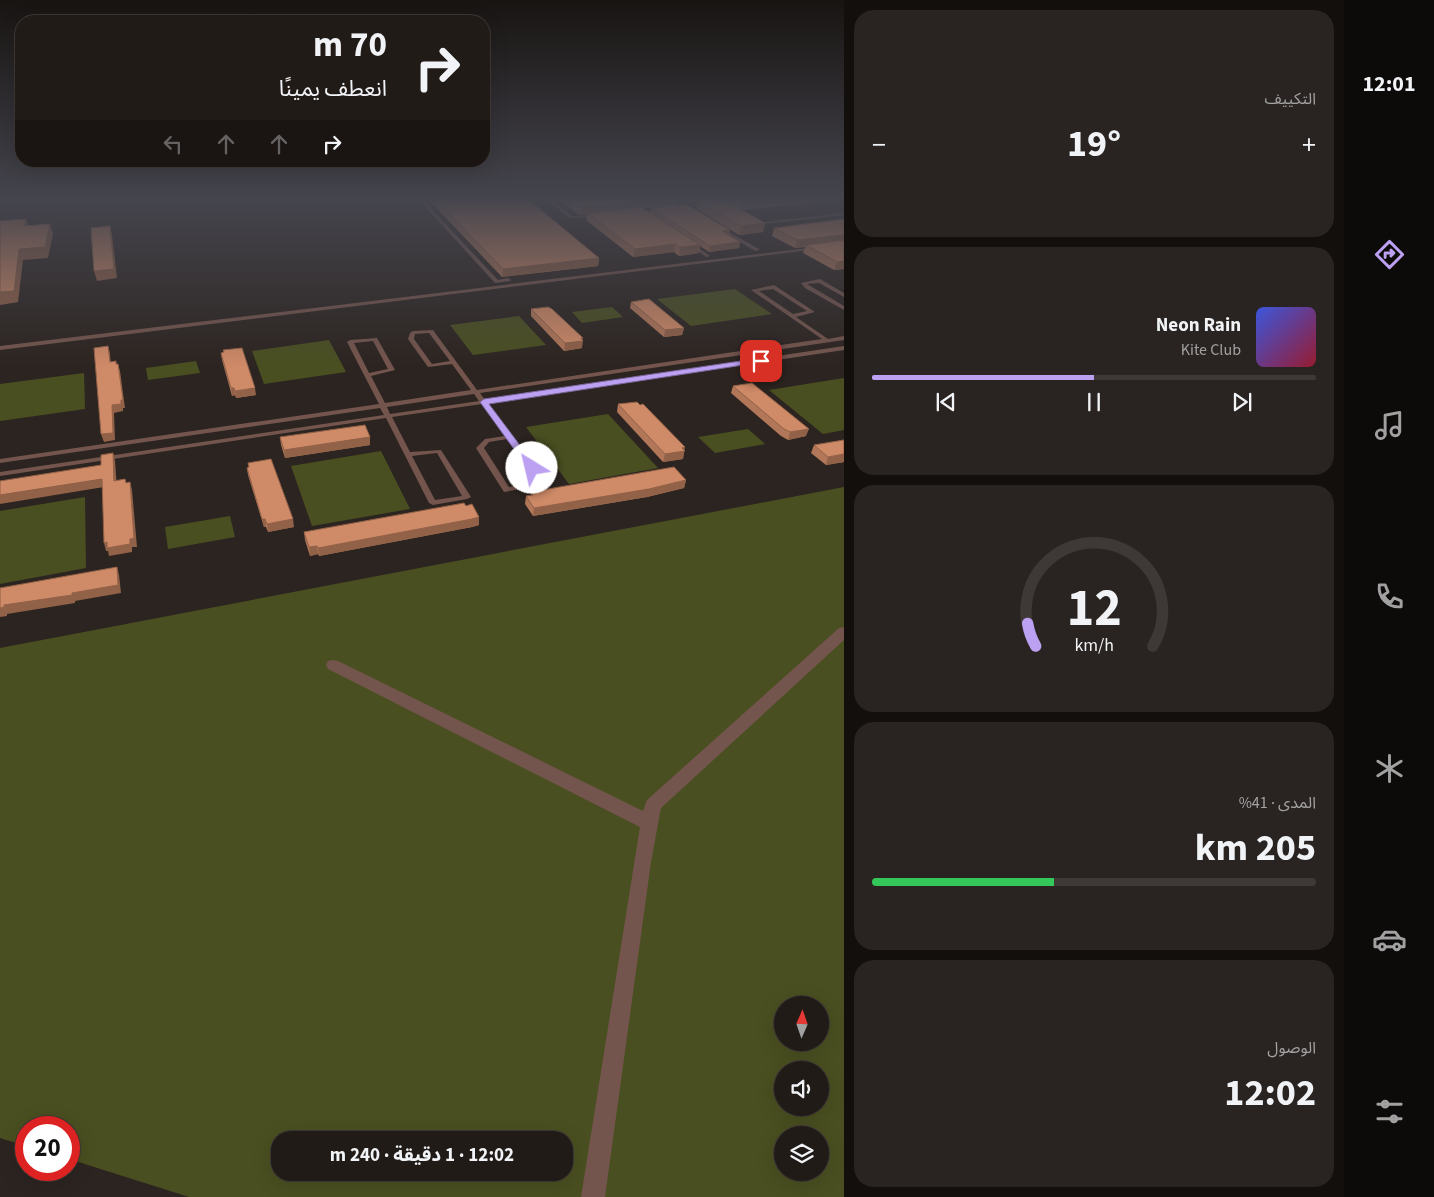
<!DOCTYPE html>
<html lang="ar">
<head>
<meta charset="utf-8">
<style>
	body { margin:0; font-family:"Source Sans 3","Noto Sans Arabic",sans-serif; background:#292421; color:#f1f3f6; direction:rtl; height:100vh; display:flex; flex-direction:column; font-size:19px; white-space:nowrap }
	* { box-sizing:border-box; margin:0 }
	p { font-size:16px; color:#a2a1a2 }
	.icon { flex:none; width:28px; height:28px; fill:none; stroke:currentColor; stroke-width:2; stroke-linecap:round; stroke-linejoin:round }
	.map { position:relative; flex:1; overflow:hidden; direction:ltr }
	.drawer { display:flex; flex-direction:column; gap:10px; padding:10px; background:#120f0d; width:500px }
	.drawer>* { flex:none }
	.guide { position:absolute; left:15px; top:15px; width:475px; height:152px; border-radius:20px; box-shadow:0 5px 20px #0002,0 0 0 1px #3e3937; direction:rtl; background:#211b18; color:#f1f3f6; overflow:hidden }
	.needle { width:32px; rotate:2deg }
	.buttons { position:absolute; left:774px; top:996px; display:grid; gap:10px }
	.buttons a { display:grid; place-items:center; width:55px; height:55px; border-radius:50%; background:#211b18; box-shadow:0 5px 20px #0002,0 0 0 1px #3e3937; font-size:25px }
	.speed { position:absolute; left:15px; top:1116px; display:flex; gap:10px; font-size:25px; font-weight:700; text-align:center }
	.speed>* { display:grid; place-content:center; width:65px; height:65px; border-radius:50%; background:#211b18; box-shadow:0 5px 20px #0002,0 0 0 1px #3e3937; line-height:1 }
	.speed .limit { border:8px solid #d22; background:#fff; color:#111 }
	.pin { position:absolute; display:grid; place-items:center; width:42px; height:42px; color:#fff; margin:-21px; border-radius:10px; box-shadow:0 2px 8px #0006 }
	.me { position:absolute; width:55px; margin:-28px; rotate:324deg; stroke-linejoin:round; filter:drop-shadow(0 0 4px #0008) }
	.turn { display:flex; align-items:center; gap:18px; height:105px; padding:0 20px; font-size:22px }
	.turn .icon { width:65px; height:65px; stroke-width:2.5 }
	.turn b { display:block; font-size:35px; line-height:42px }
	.lanes { display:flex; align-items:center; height:48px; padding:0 20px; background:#0003; justify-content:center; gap:25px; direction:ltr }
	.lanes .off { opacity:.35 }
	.big { font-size:38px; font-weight:700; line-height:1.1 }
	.drawer .tile { flex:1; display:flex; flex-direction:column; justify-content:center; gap:8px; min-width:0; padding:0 18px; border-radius:20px; background:#292421 }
	.drawer .dial { align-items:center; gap:0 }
	.dial svg { height:130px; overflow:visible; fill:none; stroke:#3e3937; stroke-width:7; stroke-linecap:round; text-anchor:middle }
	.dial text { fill:#f1f3f6; stroke:none }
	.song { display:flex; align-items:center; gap:15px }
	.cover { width:60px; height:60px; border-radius:8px; background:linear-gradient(135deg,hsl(230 70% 55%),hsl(350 70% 35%)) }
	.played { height:5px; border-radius:2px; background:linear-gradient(90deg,#bca0f2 50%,#3e3937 50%) }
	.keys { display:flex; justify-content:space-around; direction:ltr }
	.heat { display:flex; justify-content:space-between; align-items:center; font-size:28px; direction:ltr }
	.charge { height:8px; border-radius:4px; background:linear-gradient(90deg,#34c759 41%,#3e3937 0) }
	.trip { position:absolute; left:271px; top:1131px; width:302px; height:50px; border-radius:20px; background:#211b18; box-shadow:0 5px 20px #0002,0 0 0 1px #3e3937; font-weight:700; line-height:50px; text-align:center; direction:rtl }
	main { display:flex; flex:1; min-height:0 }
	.menu { display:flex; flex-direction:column; width:90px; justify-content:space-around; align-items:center; background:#0d0b0a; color:#a2a1a2 }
	.menu .icon { width:35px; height:35px }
	.menu .active { color:#bca0f2 }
	.menu b { font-size:22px; color:#f1f3f6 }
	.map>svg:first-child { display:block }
	.green { fill:#4a4f21; fill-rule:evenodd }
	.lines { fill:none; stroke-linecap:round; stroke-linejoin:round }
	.service { fill:#74554d; fill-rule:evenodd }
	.minor { fill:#74554d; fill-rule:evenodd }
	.wall { fill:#b27759 }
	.shaded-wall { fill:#916148 }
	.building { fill:#cf8a67; stroke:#916148 }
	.route { fill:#bca0f2; stroke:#7a689d }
</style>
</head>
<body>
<main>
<nav class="menu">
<b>12:01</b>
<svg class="icon active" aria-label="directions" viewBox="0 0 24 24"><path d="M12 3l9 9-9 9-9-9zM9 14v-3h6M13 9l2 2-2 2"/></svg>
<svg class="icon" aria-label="music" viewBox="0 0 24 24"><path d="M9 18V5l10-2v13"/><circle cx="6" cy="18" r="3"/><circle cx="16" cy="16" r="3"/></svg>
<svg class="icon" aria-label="phone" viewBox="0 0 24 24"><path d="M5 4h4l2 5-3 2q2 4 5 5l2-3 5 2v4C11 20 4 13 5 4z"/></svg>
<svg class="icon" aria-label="climate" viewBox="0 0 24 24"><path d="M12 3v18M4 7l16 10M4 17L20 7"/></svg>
<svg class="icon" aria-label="car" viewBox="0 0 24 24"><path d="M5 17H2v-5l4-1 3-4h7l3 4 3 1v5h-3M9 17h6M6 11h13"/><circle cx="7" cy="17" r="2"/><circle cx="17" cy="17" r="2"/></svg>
<svg class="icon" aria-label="filters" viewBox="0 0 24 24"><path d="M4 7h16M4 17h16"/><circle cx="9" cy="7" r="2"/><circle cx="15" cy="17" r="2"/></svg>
</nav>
<section class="drawer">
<div class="tile"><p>التكييف</p>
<div class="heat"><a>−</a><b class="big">19°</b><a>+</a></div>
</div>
<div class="tile">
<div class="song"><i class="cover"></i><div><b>Neon Rain</b><p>Kite Club</p></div></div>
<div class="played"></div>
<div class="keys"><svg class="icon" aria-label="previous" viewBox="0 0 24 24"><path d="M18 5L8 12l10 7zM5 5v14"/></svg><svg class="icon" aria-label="pause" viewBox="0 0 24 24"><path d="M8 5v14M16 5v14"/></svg><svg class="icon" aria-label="next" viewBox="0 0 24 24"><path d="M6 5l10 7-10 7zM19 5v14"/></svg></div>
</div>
<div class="tile dial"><svg viewBox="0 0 100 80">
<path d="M14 69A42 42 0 1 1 86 69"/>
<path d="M14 69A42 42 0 0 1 9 55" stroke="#bca0f2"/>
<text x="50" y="56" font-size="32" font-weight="700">12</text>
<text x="50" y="72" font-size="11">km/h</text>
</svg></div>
<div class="tile"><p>المدى · 41%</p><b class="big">205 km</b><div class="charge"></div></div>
<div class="tile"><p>الوصول</p><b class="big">12:02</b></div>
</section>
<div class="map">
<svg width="844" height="1197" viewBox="0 0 844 1197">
	<rect width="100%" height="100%" fill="#2c2420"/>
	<path class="green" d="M735,289L772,314L691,326L657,299Z
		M612,307L623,317L582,323L572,312Z
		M519,316L546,345L473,355L450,325Z
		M329,340L346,372L264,384L252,351Z
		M196,361L200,373L148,380L146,368Z
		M84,373L85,409L0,421V384Z
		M844,378V430L823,434L769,390Z
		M608,414L658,468L569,484L526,427Z
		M748,429L765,444L715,453L698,437Z
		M381,451L410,509L312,526L291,466Z
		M844,487V1197H189L69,1159V1128H26V1146L0,1138V648ZM782,1005H820V1042H782ZM782,1070H820V1108H782ZM782,1135H820V1172H782ZM280,1140H565V1172H280Z
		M85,497L86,568L0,584V511Z
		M230,516L235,537L168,549L165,527Z"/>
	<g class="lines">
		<path class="service" d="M419,200H423L498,280L508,278L511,280L510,281L495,283Z
			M548,200H552L572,216L596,215L598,216L596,217L569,218Z
			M733,200H746L679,208L677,207Z
			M844,213V215L764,224L753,222L755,221L764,222Z
			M720,227L759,249V250L755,251L718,229Z
			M687,242H691L710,256L706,257L687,244Z
			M816,247L818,248V249L0,350V346Z
			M820,279L844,293V297L819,283L807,284L844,306V310L805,288L801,283Z
			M774,285L815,312L796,317L828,339L844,336V340L480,393L485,400L844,346V350L488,403L547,483L543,485L504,492L476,448L485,439L505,436L482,404L392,417L410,452L441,450L471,497L467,499L433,505L429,503L386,418L0,476V472L384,415L380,408L0,463V459L379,404L347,342L350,340L377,338L395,370L371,376L385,403L471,390L452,364L428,367L408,339L410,333L413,331L433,330L477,390L822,339L751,290ZM773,289L807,311L793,314L759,291ZM429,333L450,361L432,364L414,339L415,334ZM373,341L388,369L369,373L354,343ZM474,394L479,401L390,414L387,407ZM507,439L538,482L509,487L484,448L489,442ZM437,453L462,496L435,500L412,456Z"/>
		<path class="minor" d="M844,627V640L661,808L651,862L605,1197H581L640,827L328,669L326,665L328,661L333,660L338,661L643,811L647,800L839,628Z"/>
	</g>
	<path class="wall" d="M429,200H529L599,258L598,266L502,277Z
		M560,200H677L676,205L642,208L650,213L651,208L730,230L728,235L740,242L739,248L709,252L700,246L699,253L679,256L674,252L633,257L586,220L587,214L579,215Z
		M681,200H729H725L730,203V200H839L741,210L765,223L763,232L739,235L696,208L697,202L686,203Z
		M824,222L844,269L834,270L803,253L805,247L795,248L772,236L774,228Z
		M631,302L684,328L682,335L664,337L630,308Z
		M531,309L582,340V348L564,351L531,316Z
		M221,353L256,395L236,398L235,395L232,396L222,360Z
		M733,386L806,436L788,440L781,436L731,393Z
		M618,404L684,450L683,459L663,462L617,412Z
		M280,437L370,445L285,458L281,445Z
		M844,440V462L826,465L811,453L814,445Z
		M248,463L294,527L268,532L266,527H264L248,475L247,468L249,467Z
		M686,480L684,488L647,497L533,516L525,504L526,496L531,495V492Z
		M466,506L479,517V525L472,527L319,556L318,554L310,556L305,540L304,532Z"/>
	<path class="shaded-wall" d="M652,200H677L676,205L589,214L587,213V214L579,215L580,207Z
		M687,200H697V202L686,203Z
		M766,200H839L739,210L741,202Z
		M26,219L29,230L24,226Z
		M765,223L763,232L739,235L741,226Z
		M50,224L53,234L48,258L23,260L18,302L0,305V292L19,249Z
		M110,226L112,235L117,278L97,281L94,271Z
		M730,230L728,236L722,231Z
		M844,235V243L806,245L805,247L795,248L797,240Z
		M740,242L739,248L709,252L710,246Z
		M675,244L674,252L633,257L635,249Z
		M700,245L699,253L679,256L680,247Z
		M599,258L598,266L502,277L503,269Z
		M844,261V269L834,270L837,262Z
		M684,328L682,335L664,337L665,330Z
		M583,338L582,341H583L582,348L564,351L565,343Z
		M108,346L110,353L111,370Z
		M118,364L120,371L125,408H123V411L114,413L115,440L104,442L101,434L112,405Z
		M231,388H234L235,395L232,396Z
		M255,388L256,395L236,398L235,391Z
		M809,429L806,436L788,440L790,432Z
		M370,437V445L285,458L284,450Z
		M685,447L683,459L663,462L665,454Z
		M113,453L115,461L117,489L114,481Z
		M844,454V462L826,465L828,457Z
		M102,479L104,487L0,504V495Z
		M686,480L684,488L647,497L533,516L534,508Z
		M130,482L132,490L137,547H132V552L109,556L108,551H106L104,543Z
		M479,517V525L472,527L319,556L318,548Z
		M262,519H265L266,527H264Z
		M293,519L294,527L268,532L267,524Z
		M317,546L318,554L310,556L309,547Z
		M117,567L119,575L121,593L75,601V603L7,614V616L0,617V608L4,605Z"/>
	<path class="building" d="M436,200H529L599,258L503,269Z
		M570,200H652L580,207Z
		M698,200H725L765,223L741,226Z
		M737,200H766L741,202Z
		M686,204L730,230L722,231L740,242L710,246L651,208Z
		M641,207L700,245L680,247L675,244L635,249L587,213Z
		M26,219L24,226L50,224L45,247L19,249L14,291L0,292V221Z
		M844,219V235L797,240L774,228Z
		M110,226L114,269L94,271L91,228Z
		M844,240V261L837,262L806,245Z
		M649,299L684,328L665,330L631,302Z
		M548,307L552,309L583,338H581L583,341L565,343L531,309Z
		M108,346L110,362L116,361V364H118L123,400H121V404L112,405L113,433L101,434L94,348Z
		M242,348L255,388L235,391L234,388H231L221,353L224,352L223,350Z
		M752,383L809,429L790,432L784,429L733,386Z
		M637,402L640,405L643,404L685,447L682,448L685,451L665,454L618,404Z
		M365,425L370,437L284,450L280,437Z
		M844,440V454L828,457L814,445Z
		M113,453L114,481L125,479L126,483L130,482L134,538L130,539V544L107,548V542L104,543L102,479L0,495V481L101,465V455Z
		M271,459L293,519L267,524L265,519H262L247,468L249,467L248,463Z
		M674,467L686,480L649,489L534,508L526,496L533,495L531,492Z
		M464,503L466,506L472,504L479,517L472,519L318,548L317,546L309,547L304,532Z
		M117,567L118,585L72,593V595L4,605V607L0,608V588Z"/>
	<linearGradient id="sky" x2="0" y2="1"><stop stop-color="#181412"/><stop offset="0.54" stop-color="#45454e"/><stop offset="1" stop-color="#45454e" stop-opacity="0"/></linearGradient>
	<rect width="844" height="367" fill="url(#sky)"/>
	<path class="route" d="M761,358L763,359V362L489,404L537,468L532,471L529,470L480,402L484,399Z"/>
</svg>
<div class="buttons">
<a><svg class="needle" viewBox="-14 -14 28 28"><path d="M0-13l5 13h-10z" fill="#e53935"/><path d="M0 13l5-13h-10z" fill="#a2a1a2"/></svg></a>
<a><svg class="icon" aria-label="sound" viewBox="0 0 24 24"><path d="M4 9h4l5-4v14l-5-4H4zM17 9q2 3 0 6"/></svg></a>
<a><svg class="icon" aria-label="layers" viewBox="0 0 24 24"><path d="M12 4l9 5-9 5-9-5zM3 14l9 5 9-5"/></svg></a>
</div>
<div class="speed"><div class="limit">20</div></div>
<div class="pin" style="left:761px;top:361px;background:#d93025"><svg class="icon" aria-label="arrive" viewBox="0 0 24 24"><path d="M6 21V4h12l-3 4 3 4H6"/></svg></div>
<svg class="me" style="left:532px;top:468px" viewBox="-20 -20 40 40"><circle r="19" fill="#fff"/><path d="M0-13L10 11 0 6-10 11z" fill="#bca0f2"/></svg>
<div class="trip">12:02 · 1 دقيقة · 240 m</div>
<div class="guide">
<div class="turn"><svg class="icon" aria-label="right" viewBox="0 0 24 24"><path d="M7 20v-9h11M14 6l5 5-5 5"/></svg><div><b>70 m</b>انعطف يمينًا</div></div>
<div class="lanes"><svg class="icon off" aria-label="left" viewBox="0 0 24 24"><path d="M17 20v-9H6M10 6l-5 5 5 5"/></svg><svg class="icon off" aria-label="ahead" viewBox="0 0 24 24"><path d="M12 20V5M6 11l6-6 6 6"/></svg><svg class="icon off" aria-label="ahead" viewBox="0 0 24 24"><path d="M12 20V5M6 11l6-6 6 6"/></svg><svg class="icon" aria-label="right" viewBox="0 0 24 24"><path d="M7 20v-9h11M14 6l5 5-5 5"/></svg></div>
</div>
</div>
</main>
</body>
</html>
